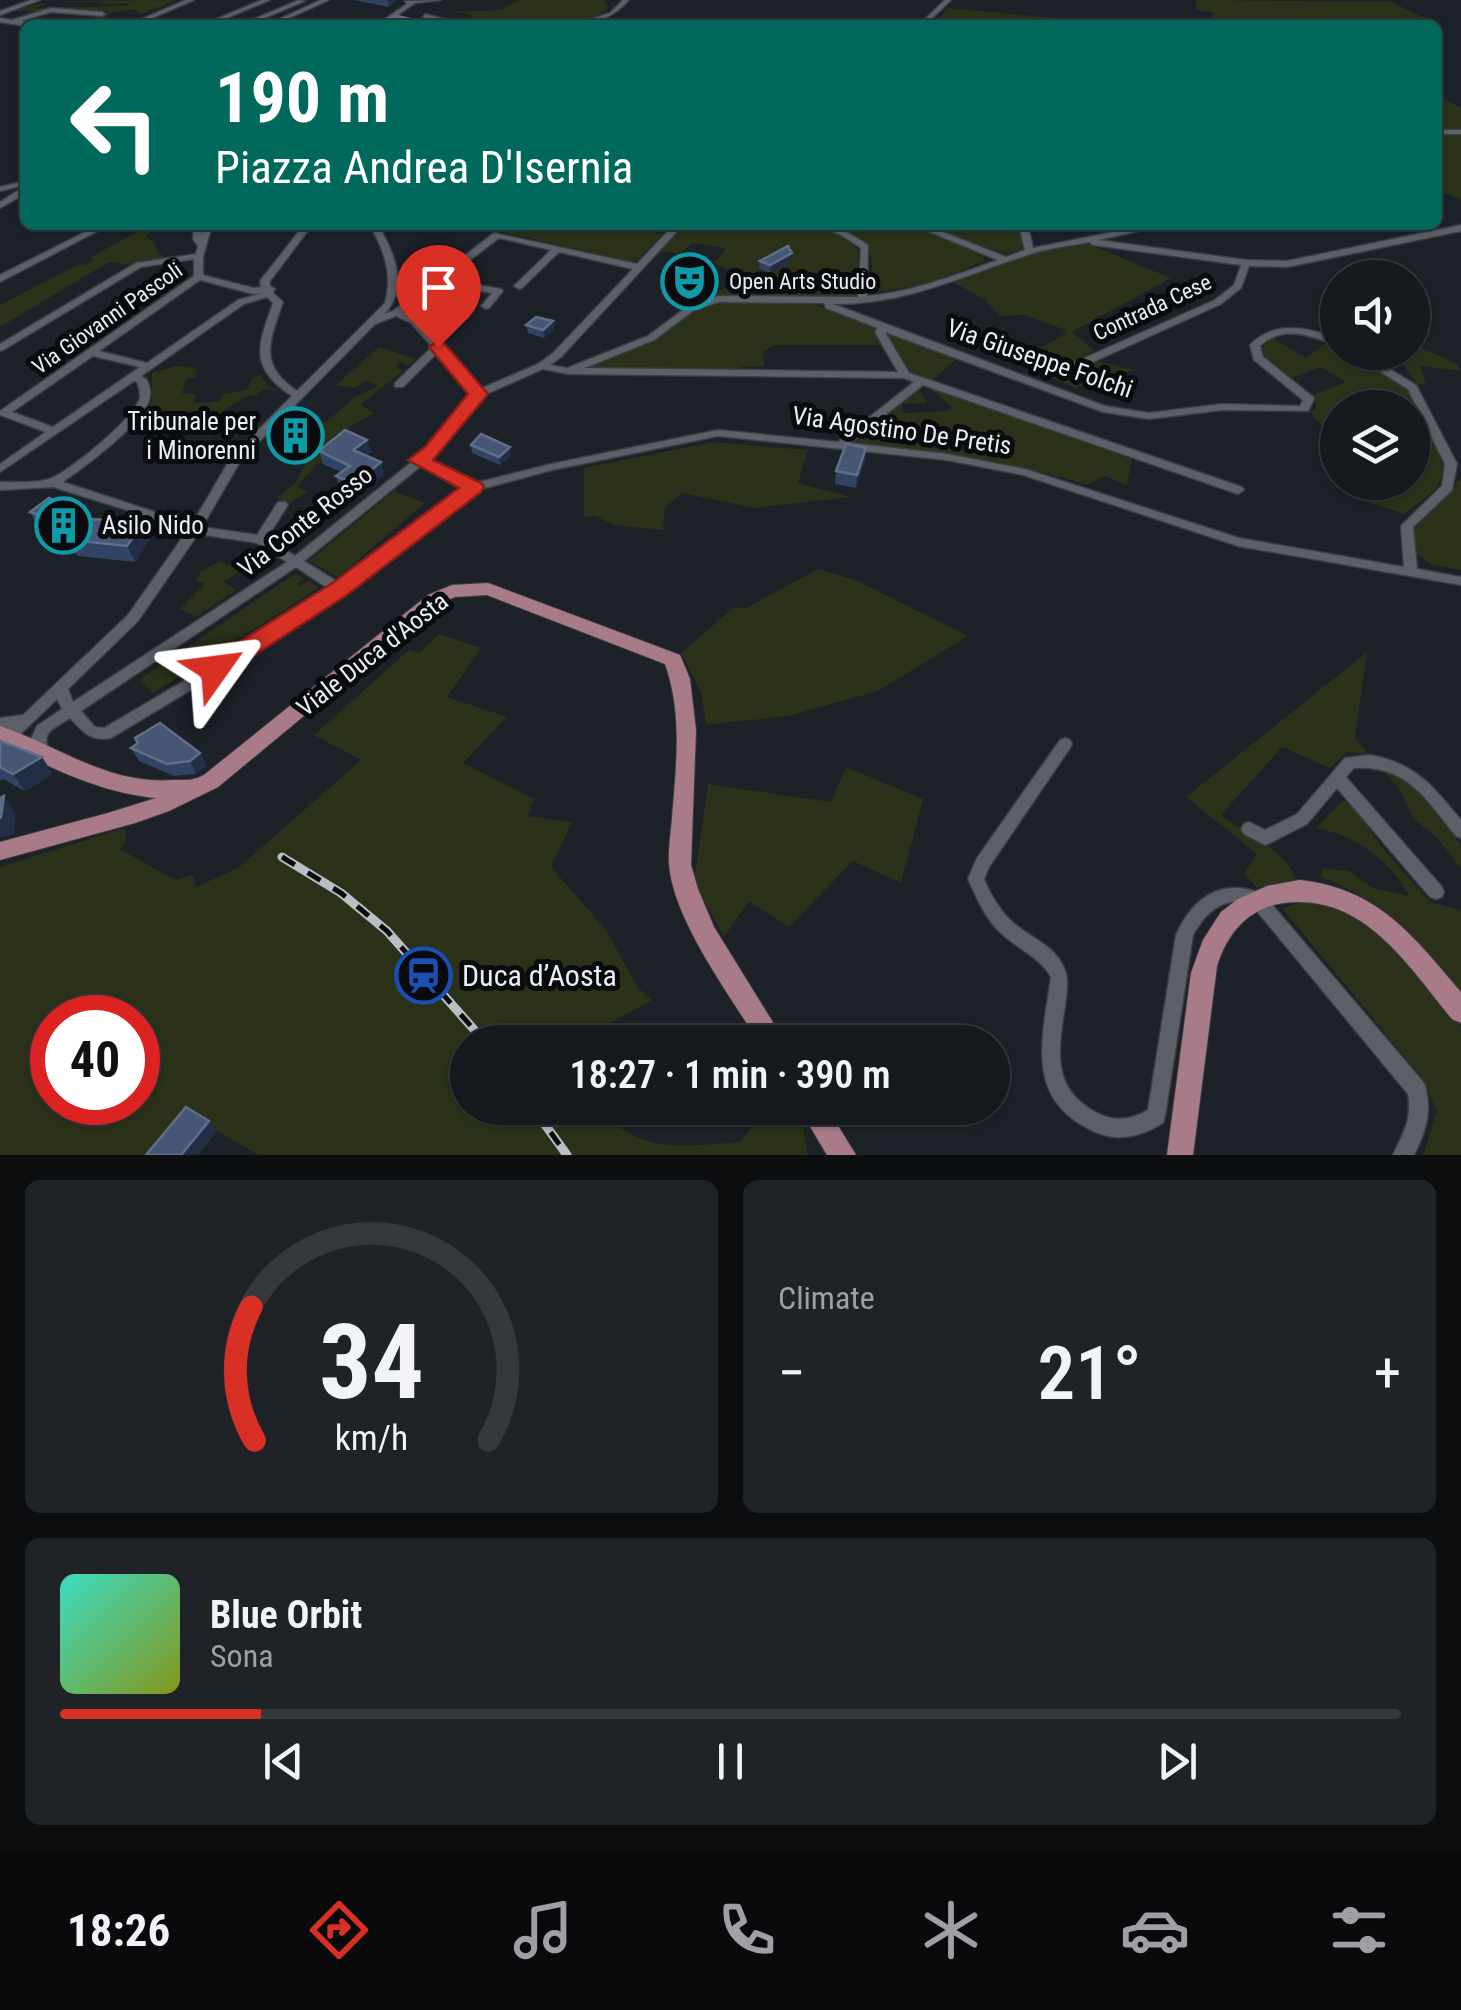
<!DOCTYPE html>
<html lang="en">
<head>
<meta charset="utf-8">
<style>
	body { margin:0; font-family:"Roboto Condensed",sans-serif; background:#1f2227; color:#f1f3f6; height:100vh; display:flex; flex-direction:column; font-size:38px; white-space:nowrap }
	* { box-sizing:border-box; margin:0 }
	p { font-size:32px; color:#9ea0a4 }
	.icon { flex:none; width:55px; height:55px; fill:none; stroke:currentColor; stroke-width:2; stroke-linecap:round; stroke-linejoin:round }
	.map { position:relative; height:1155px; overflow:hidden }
	.side { display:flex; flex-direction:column; gap:25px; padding:25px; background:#0c0e10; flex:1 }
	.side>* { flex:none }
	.guide { position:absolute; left:20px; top:20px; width:1422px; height:210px; border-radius:15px; box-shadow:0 2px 8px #0004,0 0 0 2px #35383c; background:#00695c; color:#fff; overflow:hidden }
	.tools { position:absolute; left:1320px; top:260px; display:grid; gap:20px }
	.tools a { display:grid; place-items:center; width:110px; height:110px; border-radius:50%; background:#16191e; box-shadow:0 2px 8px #0004,0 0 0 2px #35383c; font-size:50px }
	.speed { position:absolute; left:30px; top:995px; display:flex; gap:20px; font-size:50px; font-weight:700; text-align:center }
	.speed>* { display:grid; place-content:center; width:130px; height:130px; border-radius:50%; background:#16191e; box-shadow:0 2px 8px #0004,0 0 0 2px #35383c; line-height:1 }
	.speed .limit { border:15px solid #d22; background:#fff; color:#111 }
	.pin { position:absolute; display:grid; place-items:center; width:85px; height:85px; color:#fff; margin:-102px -42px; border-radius:50% 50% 50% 0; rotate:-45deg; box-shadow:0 0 10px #0007 }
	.pin .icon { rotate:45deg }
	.me { position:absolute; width:110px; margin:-55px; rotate:59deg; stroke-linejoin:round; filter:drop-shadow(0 0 8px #0008) }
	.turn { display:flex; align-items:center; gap:35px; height:210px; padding:0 30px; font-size:45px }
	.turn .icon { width:130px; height:130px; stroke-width:2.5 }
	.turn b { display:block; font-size:70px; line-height:85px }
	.big { font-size:75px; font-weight:600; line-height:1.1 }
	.side .tile { flex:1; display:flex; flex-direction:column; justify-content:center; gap:15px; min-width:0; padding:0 35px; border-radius:15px; background:#1f2227 }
	.side .dial { align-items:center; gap:0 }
	.dial svg { height:260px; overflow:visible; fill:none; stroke:#35383c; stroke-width:7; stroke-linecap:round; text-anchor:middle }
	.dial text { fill:#f1f3f6; stroke:none }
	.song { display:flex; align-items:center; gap:30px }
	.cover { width:120px; height:120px; border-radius:15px; background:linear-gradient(135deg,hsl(170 70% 55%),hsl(70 70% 35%)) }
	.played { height:10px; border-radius:5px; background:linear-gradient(90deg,#d93025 15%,#35383c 15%) }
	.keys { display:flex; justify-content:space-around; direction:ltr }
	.heat { display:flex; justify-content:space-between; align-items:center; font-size:55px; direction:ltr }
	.side .tiles { flex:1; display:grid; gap:25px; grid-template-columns:1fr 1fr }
	.tile:last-child { grid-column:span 2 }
	.trip { position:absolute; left:450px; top:1025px; width:560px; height:100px; border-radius:50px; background:#16191e; box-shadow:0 2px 8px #0004,0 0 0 2px #35383c; font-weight:600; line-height:100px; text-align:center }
	.dock { display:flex; height:160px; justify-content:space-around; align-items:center; background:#090a0c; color:#9ea0a4 }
	.dock .icon { width:70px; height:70px }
	.dock .on { color:#d93025 }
	.dock b { font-size:45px; color:#f1f3f6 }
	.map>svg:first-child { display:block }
	.green { fill:#2b3219; fill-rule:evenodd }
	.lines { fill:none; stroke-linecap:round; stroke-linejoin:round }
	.minor-casing { stroke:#3a3d43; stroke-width:3 }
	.major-casing { stroke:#3a3d43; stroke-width:2 }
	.minor { fill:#5c6169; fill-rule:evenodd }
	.major { fill:#a97b89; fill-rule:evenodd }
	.rail-casing { stroke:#bbbec3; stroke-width:9 }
	.rail { stroke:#090b0e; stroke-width:5; stroke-dasharray:15; stroke-linecap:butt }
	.wall { fill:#324465 }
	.shaded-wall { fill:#212e46 }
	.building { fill:#465674; stroke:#606e88; stroke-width:2.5 }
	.route { fill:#d93025; stroke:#8d1f18; stroke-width:2.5 }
	.labels { text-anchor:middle; stroke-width:10; stroke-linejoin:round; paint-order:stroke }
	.far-poi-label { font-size:22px; fill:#ebeef3; stroke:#090b0e; text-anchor:start }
	.far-street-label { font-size:22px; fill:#ebeef3; stroke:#090b0e }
	.street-label { font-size:25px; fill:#ebeef3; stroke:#090b0e }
	.poi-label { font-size:25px; fill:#ebeef3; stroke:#090b0e; text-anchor:end }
	.near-poi-label { font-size:30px; fill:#ebeef3; stroke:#090b0e; text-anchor:start }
</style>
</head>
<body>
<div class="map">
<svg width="1461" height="1155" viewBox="0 0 1461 1155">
	<rect width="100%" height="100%" fill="#1d2128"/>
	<path class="green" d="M46,0L56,1L177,0L141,14L132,9L109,14L107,17L123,22L68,25L82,24L110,11H14L41,3L46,5L30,8L128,6L127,3L101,4L102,2L44,1Z
		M519,0H604L608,8C585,31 507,25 475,25L469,14L453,12L501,10Z
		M1196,0L1391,2L1442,26L1443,53H1438V25H1203L1214,13L1196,10Z
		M949,8L1133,25H932Z
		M1438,96L1461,108V200L1438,191Z
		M150,225H154L146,238L155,242L156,250L165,258L130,265L109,262L0,327V305L79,264L85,265L95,259L91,257Z
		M436,225H619L663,234L637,260L630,261L489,229Z
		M685,225C737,225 818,209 858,250V292L853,298L843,299L769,296L763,293L765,273L759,270L751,275L756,278L752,295L702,299L745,278L714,263L726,249L693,243L680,254L660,251Z
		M829,225H1012L1020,229L1025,248L1008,254L989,248L982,253L985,261L924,285L874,292L871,290C874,246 872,241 829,225Z
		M1083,242L1171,278L1072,332L1094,351L1082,357L1133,370L1075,388L1014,361L1066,334L1063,329L1024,315L1000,316L985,300L953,282L1039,252Z
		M733,302L813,304L957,359L931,381L895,370L880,345H774L763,352L764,366L741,367L740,372L586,371L589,366L653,340L699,308Z
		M1273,338L1306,358L1328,342L1337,347L1338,352L1346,353L1406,387L1439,452L1444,471L1436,489L1404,514L1353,497L1355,485L1365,489L1368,483L1412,482V408H1338L1337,453L1322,448L1329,434L1310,412L1316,408L1313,395L1346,382L1321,367L1292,378L1273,366L1260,349Z
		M1413,344L1457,364L1461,371L1420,366L1426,385L1417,384L1403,364L1408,362L1404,358L1374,359L1361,353L1412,352Z
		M379,347L416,359L408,365L400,362L395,366L403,371L360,405L374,413L333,437L345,444L323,464L318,463L298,486L307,492L288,505L276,498L295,483L306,463L265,445L269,442C293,453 300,450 318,431L312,420L326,422L355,397L378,386L367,380L355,388L336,385Z
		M175,366L193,367L197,371L196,377L187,378L182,394H195L194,403L220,401L221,395L247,390L252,378L260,375L270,387L280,391L263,389L256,396L248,395L217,415L222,418V427L199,426L176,438L172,450L159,446L185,423L144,414L152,402V373Z
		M931,389L1132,459L1127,485L1105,476L1087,485C1008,460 931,450 849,443L917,391L922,393L926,403L902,404L903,413L948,411L951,406Z
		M713,442L808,450L798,483L851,497L755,508L681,493L665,508L663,530L613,525L596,516L584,517V468Z
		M1458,480L1461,481V570L1432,565L1414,552V527L1453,490Z
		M394,491L425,503L338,577L309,561Z
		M220,561L241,571L224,581L236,590L196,617L180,609L205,584L196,580L201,571Z
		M818,569L855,580L968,636L878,691L788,716L706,725L701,692L681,653L733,608H746Z
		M296,573L304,579L297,583L300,586L309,581L319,588L153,693L139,680Z
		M439,634L481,648L447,697L507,717L463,763L534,799L528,816L572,822L551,867L606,930L638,988L652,1000L575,1042H468V1108H601C637,1155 685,1146 740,1142L766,1109L794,1108L800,1114L808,1155H258L190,1115L156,1155H0V867L125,828L126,842L120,849L175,880L193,875L196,887L238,868L361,760L314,735L409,650L419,653ZM52,1018H138V1102H52Z
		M1367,652L1355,737L1368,754L1347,752L1330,768L1282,747L1221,815C1244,833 1286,850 1296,879L1257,888L1244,873L1257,854L1186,797Z
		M1379,766L1410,782L1428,802L1461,845V868L1438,839L1413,818L1400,790Z
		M846,767L923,799L901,883L853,861L789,927L749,901L724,937L694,882L708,784L831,802Z
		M1343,800L1359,811L1380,845L1430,902L1461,910V997C1419,951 1382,896 1320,877L1323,868L1349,871L1373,888L1409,896C1390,860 1355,835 1316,828Z
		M1314,898C1382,921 1416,973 1461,1026V1155H1423L1437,1111L1421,1077L1282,908Z"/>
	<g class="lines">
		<defs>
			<path id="minor" d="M31,0H40L0,15V11Z
				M186,0H194L136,25H128Z
				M262,0H270L210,25H202Z
				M299,0L305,1L248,25H240Z
				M321,0H329L274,25H266Z
				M441,0L415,3L383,25H376L407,4L405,1Z
				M623,0H629C614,16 596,25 573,25L610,13Z
				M945,0H951L925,25H919Z
				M51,8L102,12L105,14L102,16L51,12L21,21L38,25L25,26L0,22V18L12,20Z
				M425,14L452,21L453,22L450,25H444L446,23L423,17Z
				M25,92V97L22,96V94Z
				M1438,130H1461V134H1438Z
				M25,181V185L0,191V187Z
				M22,188H25V194L0,208V202Z
				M99,225H109L0,282V275Z
				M194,225H202L201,236L204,225H212L203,257V275L253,288L261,287L260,281L304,225H312L270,281V286L275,289L273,293L283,302C270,341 257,364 297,391L385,303C393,275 384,250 370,225H378C394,252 410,288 384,314L393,311L494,233L637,264L674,225H683L561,357L550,365L567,368L648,336L688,306L718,296L858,297L861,248L841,235L816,225C837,225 851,234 868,245L867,296C913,292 955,275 998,260L913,225H925L1006,257L1025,250L1020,230L1014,225C1032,225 1029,233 1033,248L1148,225H1165L1098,240L1246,260L1287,261L1461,225V231L1287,267L1249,266L1241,288L1221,304L1073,371L1076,375L1071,378L1062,372V368L1215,300L1234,285L1241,265L1093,245L1089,242C1069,246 1047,248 1028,255C962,276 904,305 833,304L1105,406L1149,413L1222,404L1300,406L1303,400L1254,360L1250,345C1274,320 1308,327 1338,339V346C1312,336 1283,324 1260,346L1263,357L1313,397L1314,399L1308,411L1222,410L1149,419L1103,412L885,332L909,373L1242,487L1244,490L1238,494L923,385L850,443L947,454L1025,469L1239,538L1404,567L1401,526L1442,486L1445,464L1408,389L1349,352H1362L1416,385L1457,464L1452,490L1413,527L1417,569L1461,577V585L1238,546L1023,475L947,460L718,436L552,470L478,490L434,519L394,555L277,638L111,738C91,742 83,732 70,718C51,731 42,729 49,754L47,758L42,760L37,758L31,739L37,726L62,709L57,699L5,749L0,751V736L9,728L0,730V718L23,715L128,615L187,531L178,526L53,487L0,490V482C16,482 40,484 54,477C73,468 136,417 140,397C140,392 139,387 137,382L134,381L0,472V464L46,432L0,415V411L194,276V259L141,267L3,350L0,351V344L136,263L196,254L198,246L193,239ZM499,238L551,250L516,284L514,286L519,289L522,288L559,252L633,269L553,353L538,364L480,389L417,319L403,312L439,284L492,293L481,306L486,309L489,308L503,291L501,289L445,279ZM200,280L253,294L263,293L238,300L147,363L99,351ZM267,297L273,303C258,346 248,367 292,396L232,456L192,524L63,482C84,467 147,422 150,396C151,391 149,385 147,380L141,376L244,304ZM719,302L824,303L826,308L878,328L875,332L898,372L584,368L654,340L694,310ZM396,316L411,323L432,347L395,383V387H403L437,353L472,394C454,417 434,444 413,461L295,556L267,538L288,505L286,502H278L257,535L202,527L241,460L375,324ZM93,356L140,367L53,427L12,412ZM543,369L568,374L904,378L914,382L838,442L718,430L551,464L475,483L427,460L436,453L482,396ZM421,466L466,487L426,513L386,549L338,582L304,561ZM198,534L257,543L287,562L73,702L68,689L138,621ZM296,567L329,589L267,632L104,728L95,727L81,711Z
				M1065,738L1070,740L1072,744L1070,748L989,867L984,879C992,898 1003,916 1020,928C1034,939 1052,946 1061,962C1070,977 1067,989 1065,1006C1058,1051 1051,1089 1097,1113C1114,1122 1131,1120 1148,1110L1176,935C1193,897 1222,877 1263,894L1424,1083C1433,1109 1426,1131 1414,1155H1393C1404,1131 1412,1121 1408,1094L1251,904C1224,895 1206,912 1193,935L1165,1116L1163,1123C1138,1138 1115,1143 1089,1129C1024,1096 1043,1036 1051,977C1040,957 1019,950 1002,934C986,920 977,899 968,879L977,858L1060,740Z
				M1370,755C1415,763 1433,786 1461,820V838L1456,836C1425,798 1407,765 1354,768L1346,777L1442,887L1444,892L1442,897L1436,899L1430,897L1337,788L1307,824L1270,843L1265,845L1244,834L1241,829L1244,824L1249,822L1265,830L1297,814L1345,758Z"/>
			<path id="major" d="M488,583L680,655L690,679L696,730L691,865L698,889L714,927L785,1042H759C730,996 673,919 669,864C668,849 671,833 672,818C676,768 683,713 665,664L487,595L455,597L440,603L218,787L169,811L135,823L0,860V842L108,813L156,798C100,793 50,767 0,743V726C59,746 108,785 173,780C186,780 193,781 204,775L428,595L452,585Z
				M1299,880C1378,888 1413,936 1461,992V1023L1452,1019C1406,963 1361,889 1278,904C1246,910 1226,936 1217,966L1193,1155H1167L1191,973L1203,940L1221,912L1238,899L1267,886Z
				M799,1108H827L856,1155H827Z"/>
		</defs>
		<use href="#minor" class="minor-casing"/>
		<use href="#major" class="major-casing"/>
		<use href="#minor" class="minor"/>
		<use href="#major" class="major"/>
		<defs>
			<path id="rail" d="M282,857L341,893L387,931L485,1042
				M533,1108L567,1155"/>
		</defs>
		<use href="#rail" class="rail-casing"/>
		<use href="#rail" class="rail"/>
	</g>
	<path class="wall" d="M354,0H398L389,7Z
		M760,261H792L770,273L759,268Z
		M553,321L554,329L544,338L528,333L526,325Z
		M266,427L319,431L304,446L270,439Z
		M367,440L371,452L366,456L384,475L357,496L340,488L336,476L341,472L323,464L319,451Z
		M471,445L510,447L511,456L500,465L472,453Z
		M866,448L865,460L856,488L835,484L836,471Z
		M30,512L151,537L135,562L79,556L71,551L63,535L38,527Z
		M0,741L53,774L25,791L3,779L0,781Z
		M131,748L200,753L207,766L196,774L174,776L139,761Z"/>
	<path class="shaded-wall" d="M387,0H398L389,7Z
		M792,253V261L770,273V265Z
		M553,321L554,329L544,338L543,330Z
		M316,418L319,431L304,446L300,434Z
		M367,440L371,452L356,462L353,450Z
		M510,447L511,456L500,465L499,457Z
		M866,448L865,460L856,488L857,475Z
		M381,462L384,475L357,496L354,484Z
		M144,521L151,537L135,562L127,546Z
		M200,753L207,766L196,774L190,761Z
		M42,757L53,774L25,791L13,774Z
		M4,796L16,813L14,834L0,838V818Z
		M209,1121L217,1131L198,1155H181Z"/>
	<path class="building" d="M397,16L415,20L400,25L376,24Z
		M788,246L792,253L770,265L760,261Z
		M536,317L553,321L543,330L526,325Z
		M282,411L316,418L300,434L266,427Z
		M345,430L367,440L353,450L381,462L354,484L336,476L350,466L319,451Z
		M481,434L510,447L499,457L471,445Z
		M846,444L866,448L857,475L836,471Z
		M49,498L88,513L83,519L144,521L127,546L71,540L63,536L67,524L30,512Z
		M160,723L200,753L190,761L167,764L131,748L138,743L135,738Z
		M0,741L42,757L13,774L0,767Z
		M4,796L1,817L0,818V798Z
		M186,1107L209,1121L181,1155H146Z"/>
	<path class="route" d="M438,341L444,343L488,394L433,460L481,483L484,487L481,492L347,595L224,675H207L203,669L207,662L331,584L459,488L408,460L425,447L468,394L429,347Z"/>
	<defs>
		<symbol id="theatre-ring" viewBox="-11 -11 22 22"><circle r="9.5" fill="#090b0e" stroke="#0f9aa8" stroke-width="1.5"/><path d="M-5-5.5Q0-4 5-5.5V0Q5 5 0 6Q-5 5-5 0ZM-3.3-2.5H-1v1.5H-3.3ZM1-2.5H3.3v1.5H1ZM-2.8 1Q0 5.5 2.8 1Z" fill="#0f9aa8"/></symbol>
		<symbol id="building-ring" viewBox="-11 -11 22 22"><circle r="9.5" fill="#090b0e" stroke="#0f9aa8" stroke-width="1.5"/><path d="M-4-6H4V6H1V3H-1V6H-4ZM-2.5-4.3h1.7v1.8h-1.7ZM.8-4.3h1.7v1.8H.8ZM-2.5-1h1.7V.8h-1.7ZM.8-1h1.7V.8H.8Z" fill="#0f9aa8"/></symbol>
		<symbol id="station-ring" viewBox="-11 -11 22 22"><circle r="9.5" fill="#090b0e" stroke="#1a4fb4" stroke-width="1.5"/><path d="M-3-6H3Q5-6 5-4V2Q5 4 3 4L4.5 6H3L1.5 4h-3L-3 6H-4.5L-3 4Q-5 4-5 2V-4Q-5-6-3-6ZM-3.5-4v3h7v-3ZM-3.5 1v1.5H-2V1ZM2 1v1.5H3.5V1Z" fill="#1a4fb4"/></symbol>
	</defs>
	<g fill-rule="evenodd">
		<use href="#theatre-ring" x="658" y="250" width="63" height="63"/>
		<use href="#building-ring" x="264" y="404" width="63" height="63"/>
		<use href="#building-ring" x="32" y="494" width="63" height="63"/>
		<use href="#station-ring" x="392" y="944" width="63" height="63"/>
	</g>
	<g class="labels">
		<g class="far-poi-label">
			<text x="729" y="289">Open Arts Studio</text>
		</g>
		<g class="far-street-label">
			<text transform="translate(1152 307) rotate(-25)" y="8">Contrada Cese</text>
			<text transform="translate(107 318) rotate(-35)" y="8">Via Giovanni Pascoli</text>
		</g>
		<g class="street-label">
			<text transform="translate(1040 358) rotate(19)" y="9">Via Giuseppe Folchi</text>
			<text transform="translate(902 430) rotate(8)" y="9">Via Agostino De Pretis</text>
			<text transform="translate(305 521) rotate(-38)" y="9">Via Conte Rosso</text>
			<text transform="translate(372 654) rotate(-38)" y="9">Viale Duca d'Aosta</text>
		</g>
		<g class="poi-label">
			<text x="256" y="430">Tribunale per<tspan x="256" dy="29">i Minorenni</tspan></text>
			<text x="102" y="534" text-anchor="start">Asilo Nido</text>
		</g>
		<g class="near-poi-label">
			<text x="462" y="986">Duca d’Aosta</text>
		</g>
	</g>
</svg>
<div class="tools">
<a><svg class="icon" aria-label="sound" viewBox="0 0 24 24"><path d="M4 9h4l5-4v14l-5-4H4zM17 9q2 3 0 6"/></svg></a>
<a><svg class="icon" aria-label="layers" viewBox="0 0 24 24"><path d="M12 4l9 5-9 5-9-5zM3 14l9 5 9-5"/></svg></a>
</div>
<div class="speed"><div class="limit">40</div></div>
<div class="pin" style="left:438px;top:347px;background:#d93025"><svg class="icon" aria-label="arrive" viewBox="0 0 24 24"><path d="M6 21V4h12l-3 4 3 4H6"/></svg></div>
<svg class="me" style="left:215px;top:669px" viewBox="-20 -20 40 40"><path d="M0-17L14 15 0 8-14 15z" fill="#d93025" stroke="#fff" stroke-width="4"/></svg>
<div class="trip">18:27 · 1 min · 390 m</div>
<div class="guide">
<div class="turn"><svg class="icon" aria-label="left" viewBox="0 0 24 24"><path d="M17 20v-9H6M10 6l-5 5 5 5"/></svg><div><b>190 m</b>Piazza Andrea D'Isernia</div></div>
</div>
</div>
<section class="side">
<div class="tiles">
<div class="tile dial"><svg viewBox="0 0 100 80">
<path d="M14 69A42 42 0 1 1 86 69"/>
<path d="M14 69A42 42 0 0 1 13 28" stroke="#d93025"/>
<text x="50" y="56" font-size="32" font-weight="700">34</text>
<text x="50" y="72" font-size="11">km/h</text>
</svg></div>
<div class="tile"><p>Climate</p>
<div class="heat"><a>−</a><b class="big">21°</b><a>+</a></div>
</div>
<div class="tile">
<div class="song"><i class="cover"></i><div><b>Blue Orbit</b><p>Sona</p></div></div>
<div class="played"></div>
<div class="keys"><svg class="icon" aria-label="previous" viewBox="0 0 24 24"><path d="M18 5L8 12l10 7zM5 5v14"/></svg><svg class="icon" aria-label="pause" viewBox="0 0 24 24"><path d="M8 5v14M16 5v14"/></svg><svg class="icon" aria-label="next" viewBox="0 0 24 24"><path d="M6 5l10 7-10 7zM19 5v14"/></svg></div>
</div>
</div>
</section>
<nav class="dock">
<b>18:26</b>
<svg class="icon on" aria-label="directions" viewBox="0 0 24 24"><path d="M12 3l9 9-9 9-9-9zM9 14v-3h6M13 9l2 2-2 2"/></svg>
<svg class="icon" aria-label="music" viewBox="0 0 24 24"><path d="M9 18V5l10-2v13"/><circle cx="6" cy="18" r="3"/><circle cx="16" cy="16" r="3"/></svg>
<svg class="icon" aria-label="phone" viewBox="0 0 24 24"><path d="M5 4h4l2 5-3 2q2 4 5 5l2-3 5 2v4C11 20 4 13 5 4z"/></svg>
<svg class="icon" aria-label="climate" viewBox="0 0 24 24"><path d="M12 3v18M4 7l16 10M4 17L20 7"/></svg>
<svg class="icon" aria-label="car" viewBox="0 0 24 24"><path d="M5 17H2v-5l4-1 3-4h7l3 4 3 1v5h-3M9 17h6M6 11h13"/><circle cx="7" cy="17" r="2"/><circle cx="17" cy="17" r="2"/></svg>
<svg class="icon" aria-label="filters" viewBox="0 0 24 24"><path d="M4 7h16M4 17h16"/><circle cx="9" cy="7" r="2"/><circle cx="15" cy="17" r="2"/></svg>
</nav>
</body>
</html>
